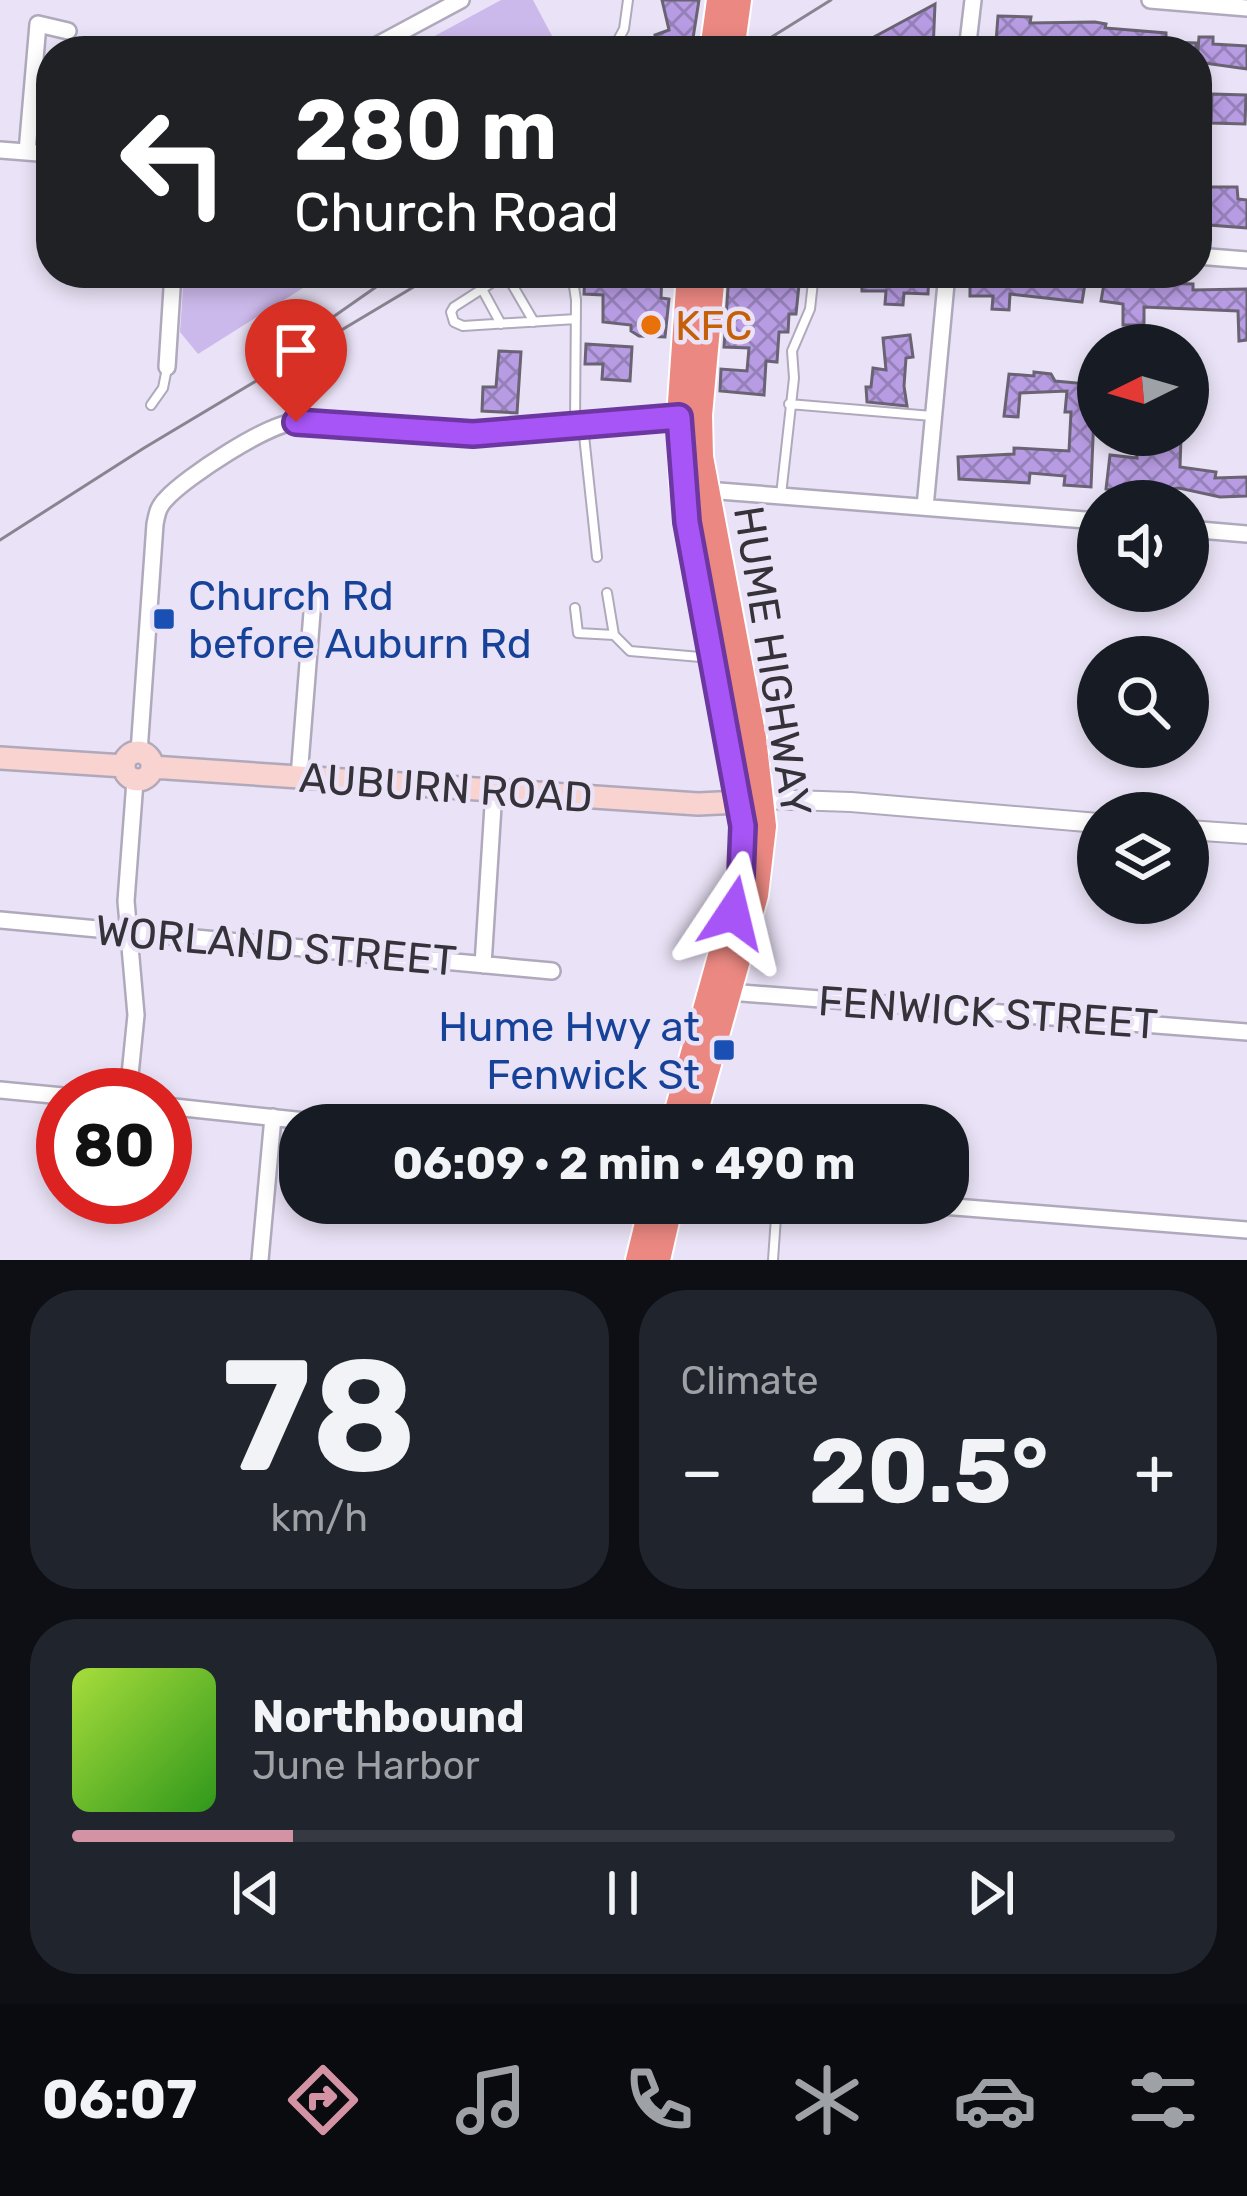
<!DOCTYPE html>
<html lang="en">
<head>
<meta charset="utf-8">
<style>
	body { margin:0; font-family:Rubik,sans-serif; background:#20242c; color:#f1f3f6; height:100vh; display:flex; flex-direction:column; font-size:45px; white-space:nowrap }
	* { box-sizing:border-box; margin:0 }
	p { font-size:39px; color:#9ea1a6 }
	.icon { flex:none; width:66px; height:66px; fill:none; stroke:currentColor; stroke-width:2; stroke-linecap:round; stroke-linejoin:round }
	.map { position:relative; height:1260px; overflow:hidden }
	.details { display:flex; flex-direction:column; gap:30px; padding:30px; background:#0d0f14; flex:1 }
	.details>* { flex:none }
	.hud { position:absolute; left:36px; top:36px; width:1176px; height:252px; border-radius:48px; box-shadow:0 6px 18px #0003; background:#202124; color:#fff; overflow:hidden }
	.needle { width:78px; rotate:265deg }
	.tools { position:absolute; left:1077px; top:324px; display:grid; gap:24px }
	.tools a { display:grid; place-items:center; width:132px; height:132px; border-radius:50%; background:#171b24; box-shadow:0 6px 18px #0003; font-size:60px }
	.speed { position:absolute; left:36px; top:1068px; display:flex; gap:24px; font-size:60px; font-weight:700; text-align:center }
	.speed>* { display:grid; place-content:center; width:156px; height:156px; border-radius:50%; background:#171b24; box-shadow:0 6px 18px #0003; line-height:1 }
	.speed .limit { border:18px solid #d22; background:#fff; color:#111 }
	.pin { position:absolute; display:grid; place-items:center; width:102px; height:102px; color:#fff; margin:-123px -51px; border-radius:50% 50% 50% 0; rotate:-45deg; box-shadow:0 0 12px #0007 }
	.pin .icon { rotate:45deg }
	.me { position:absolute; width:132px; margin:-66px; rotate:10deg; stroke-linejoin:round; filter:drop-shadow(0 0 9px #0008) }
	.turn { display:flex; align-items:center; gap:42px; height:252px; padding:0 60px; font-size:54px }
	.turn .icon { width:156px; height:156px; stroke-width:2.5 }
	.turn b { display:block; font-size:84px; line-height:102px }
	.big { font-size:90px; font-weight:700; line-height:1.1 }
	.details .card { flex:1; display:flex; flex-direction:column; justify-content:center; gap:18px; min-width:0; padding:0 42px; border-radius:48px; background:#20242c }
	.details .dial { align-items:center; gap:0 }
	.dial b { font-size:156px; line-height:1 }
	.song { display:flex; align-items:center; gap:36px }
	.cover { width:144px; height:144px; border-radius:18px; background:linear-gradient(135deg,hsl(80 70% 55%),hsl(110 70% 35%)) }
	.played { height:12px; border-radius:6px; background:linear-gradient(90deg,#d493a5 20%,#363941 20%) }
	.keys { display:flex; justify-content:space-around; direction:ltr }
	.heat { display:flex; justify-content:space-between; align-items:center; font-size:66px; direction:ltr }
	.details .tiles { flex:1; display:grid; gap:30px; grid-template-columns:1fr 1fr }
	.card:last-child { grid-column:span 2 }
	.trip { position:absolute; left:279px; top:1104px; width:690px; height:120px; border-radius:48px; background:#171b24; box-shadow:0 6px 18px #0003; font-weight:700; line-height:120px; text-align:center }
	.dock { display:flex; height:192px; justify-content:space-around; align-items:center; background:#090b0e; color:#9ea1a6 }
	.dock .icon { width:84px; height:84px }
	.dock .selected { color:#d493a5 }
	.dock b { font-size:54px; color:#f1f3f6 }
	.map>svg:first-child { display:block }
	.park { fill:#ccb9eb }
	.building { fill:url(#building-cross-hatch); stroke:#696373; stroke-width:3 }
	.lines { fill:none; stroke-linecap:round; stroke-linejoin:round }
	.service-casing { stroke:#b0a9bc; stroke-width:12 }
	.minor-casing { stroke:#b0a9bc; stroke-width:20 }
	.tertiary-casing { stroke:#b0a9bc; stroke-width:22 }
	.secondary-casing { stroke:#b0a9bc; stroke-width:26 }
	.trunk-casing { stroke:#fff; stroke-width:28 }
	.service { stroke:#fff; stroke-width:8 }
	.minor { stroke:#fff; stroke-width:15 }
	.tertiary { stroke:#fff; stroke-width:18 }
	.secondary { stroke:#f8d3d0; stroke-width:21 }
	.trunk { stroke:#ec8882; stroke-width:24 }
	.rail { stroke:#898491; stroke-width:3 }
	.route-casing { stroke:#6d37a1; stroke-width:30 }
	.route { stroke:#a855f7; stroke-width:21 }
	.food-dot { fill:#e8710a; stroke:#eae3f7; stroke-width:4.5 }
	.transit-dot { fill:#1a4fb4; stroke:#eae3f7; stroke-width:4.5 }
	.labels { text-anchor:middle; stroke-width:9; stroke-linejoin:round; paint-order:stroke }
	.food-label { font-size:42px; fill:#c56008; stroke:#eae3f7; text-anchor:start }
	.transit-label { font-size:42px; fill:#164399; stroke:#eae3f7; text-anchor:start }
	.street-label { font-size:42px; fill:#353239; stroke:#eae3f7 }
</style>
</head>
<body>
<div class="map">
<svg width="1247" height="1260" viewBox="0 0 1247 1260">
	<defs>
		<pattern id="building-cross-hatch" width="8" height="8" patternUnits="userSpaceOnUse" patternTransform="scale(3)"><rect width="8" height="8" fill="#b89ce3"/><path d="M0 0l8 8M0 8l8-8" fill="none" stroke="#9680b9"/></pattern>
	</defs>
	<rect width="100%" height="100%" fill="#eae3f7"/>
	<path class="park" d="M501,0H533L560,51H407Z
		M184,273H327L198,354L180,332Z"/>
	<path class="building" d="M662,0H699L691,51H658L655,35L669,30Z
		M935,4L933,51H848Z
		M998,16L1031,17L1030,23L1095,22L1106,24L1105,28L1166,33V42L1196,43V51H1006V43L996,42Z
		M1199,37H1213V44L1247,46V69L1197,62Z
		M1212,94L1246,95L1245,124L1211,123Z
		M1198,187H1237L1238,199L1247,200V228L1197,224Z
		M585,273H662L661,298L669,299L665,337L639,336L631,331V325L603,322V295L584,294Z
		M729,273H763L762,281L799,285L796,314H789L788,332H779L777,362L766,361L764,395L720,391L721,369L747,371L749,348L724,347Z
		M861,273H929L928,294L904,293L903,305L885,304L886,291H862Z
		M970,273H1023L1085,284L1082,302L1010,294L1009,310L992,309L993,296H970Z
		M1105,278L1121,282L1193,284V290L1247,289V340L1239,341L1238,311L1144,307V325H1123V304L1101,301Z
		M910,335L913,357L906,358L904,386L907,406L867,402L866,387H871L873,368L886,370L883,338Z
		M586,344L632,347L630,381L602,379L603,364H585Z
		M499,351L521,352L517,413L482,411L483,387H496Z
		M1034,372L1051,374L1055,381L1088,384L1087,401L1098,402V415L1094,414L1091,487L1064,485L1065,476L1030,473L1029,483L959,479L958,457L1014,454V448L1069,451L1071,412H1065L1067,391L1020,393L1018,417L1004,416L1009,374L1034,376Z
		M1136,435L1181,438L1180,467L1216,472L1215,478L1247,477V496L1220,497L1179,488L1134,494L1106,489L1110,455L1137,458Z"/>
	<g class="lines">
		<defs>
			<path id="service" d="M612,51L624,29L628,0
				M507,273L454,307L451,312L454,322L463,326L576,319
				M572,273L576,300L575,424
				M506,274L534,322
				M482,289L501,324
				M789,404L932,416
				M151,405L163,388L167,368
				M583,426L597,557
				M781,495L794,378L792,351L810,309L814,273
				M607,593L614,635L630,651L712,658
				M575,608L578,633L614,635
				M773,1260L777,1203"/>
			<path id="minor" d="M1150,0L1247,8
				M366,51L461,0
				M967,51L973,0
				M0,150L51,154
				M27,152L38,24L68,31
				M1197,256L1247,260
				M167,367L173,273
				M706,490L1098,521
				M925,507L947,273
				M1188,529L1247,534
				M139,752L155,524C157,514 158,507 166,499C186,477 268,423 296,422L473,434L685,416
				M299,777L313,600
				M0,920L552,971
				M483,965L494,790
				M729,992L1247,1032
				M0,1090L63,1096
				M128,1095L136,1015L126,901L135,781
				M165,1106L343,1125
				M904,1203L1247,1230
				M260,1260L273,1117"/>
			<path id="tertiary" d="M762,799L851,802L1098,823
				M1188,830L1247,834"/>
			<path id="secondary" d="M124 766a14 14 0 1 1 28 0a14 14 0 1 1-28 0Z
				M0,758L124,766
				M152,767L698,804L740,802"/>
			<path id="trunk" d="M712,51L719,0
				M732,51L739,0
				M673,1125L732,913L744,848L738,782L682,484L679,417L689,273
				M692,1125L756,895L764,826L754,738L701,457L700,415L713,273
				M638,1260L652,1203
				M658,1260L671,1203"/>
		</defs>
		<use href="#service" class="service-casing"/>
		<use href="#minor" class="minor-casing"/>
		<use href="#tertiary" class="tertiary-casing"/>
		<use href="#secondary" class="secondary-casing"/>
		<use href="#trunk" class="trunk-casing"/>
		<use href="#service" class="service"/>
		<use href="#minor" class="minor"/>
		<use href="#tertiary" class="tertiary"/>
		<use href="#secondary" class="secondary"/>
		<use href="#trunk" class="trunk"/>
		<path class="rail" d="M749,51L831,0
			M333,317L396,273
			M0,540L144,448L437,273"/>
	</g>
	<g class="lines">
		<defs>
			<path id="route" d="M296,422L473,434L679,417L687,522L743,826L741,876L733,913"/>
		</defs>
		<use href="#route" class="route-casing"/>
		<use href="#route" class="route"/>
	</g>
	<circle class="food-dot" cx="651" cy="325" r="12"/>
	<g class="transit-dot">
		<rect x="152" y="607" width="24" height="24" rx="6"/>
		<rect x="712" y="1038" width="24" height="24" rx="6"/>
	</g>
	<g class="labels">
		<g class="food-label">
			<text x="675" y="340">KFC</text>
		</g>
		<g class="transit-label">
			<text x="188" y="610">Church Rd<tspan x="188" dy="48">before Auburn Rd</tspan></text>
			<text x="700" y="1041" text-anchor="end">Hume Hwy at<tspan x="700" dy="48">Fenwick St</tspan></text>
		</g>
		<g class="street-label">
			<text transform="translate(773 661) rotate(81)" y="15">HUME HIGHWAY</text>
			<text transform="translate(446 787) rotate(4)" y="15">AUBURN ROAD</text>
			<text transform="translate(276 945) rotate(5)" y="15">WORLAND STREET</text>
			<text transform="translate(988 1012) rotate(4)" y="15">FENWICK STREET</text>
		</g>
	</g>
</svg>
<div class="tools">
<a><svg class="needle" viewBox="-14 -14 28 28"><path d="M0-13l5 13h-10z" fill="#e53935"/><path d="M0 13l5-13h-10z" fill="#9ea1a6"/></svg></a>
<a><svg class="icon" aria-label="sound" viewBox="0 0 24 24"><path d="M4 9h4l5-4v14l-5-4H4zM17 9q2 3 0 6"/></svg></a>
<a><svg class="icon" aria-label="search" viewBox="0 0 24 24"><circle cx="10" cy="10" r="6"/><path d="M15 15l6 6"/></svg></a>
<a><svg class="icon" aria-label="layers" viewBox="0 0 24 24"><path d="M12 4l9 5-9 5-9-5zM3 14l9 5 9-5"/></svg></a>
</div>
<div class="speed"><div class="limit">80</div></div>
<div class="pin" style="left:296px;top:422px;background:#d93025"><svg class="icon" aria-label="arrive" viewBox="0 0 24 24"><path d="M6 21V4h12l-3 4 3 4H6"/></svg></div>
<svg class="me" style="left:733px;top:913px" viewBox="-20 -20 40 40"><path d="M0-17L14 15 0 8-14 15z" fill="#a855f7" stroke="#fff" stroke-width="4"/></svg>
<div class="trip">06:09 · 2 min · 490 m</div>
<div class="hud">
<div class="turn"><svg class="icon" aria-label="left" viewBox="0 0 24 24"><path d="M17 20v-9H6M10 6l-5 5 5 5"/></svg><div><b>280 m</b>Church Road</div></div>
</div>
</div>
<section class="details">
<div class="tiles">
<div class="card dial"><b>78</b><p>km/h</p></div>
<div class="card"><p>Climate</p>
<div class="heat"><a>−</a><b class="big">20.5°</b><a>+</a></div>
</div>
<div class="card">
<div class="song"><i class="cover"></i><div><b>Northbound</b><p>June Harbor</p></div></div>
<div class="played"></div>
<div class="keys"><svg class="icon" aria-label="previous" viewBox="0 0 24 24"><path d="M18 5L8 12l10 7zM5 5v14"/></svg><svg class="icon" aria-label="pause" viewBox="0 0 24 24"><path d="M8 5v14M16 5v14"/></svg><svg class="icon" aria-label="next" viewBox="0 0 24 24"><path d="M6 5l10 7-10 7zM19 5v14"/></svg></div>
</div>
</div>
</section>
<nav class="dock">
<b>06:07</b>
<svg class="icon selected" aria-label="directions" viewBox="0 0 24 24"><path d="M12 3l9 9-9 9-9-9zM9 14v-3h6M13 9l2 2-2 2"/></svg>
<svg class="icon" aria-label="music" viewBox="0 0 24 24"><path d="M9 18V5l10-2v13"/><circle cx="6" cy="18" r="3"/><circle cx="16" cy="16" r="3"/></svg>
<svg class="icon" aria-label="phone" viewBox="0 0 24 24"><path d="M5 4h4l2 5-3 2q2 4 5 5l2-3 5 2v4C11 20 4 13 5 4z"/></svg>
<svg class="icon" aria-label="climate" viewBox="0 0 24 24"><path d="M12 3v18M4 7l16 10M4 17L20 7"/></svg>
<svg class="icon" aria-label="car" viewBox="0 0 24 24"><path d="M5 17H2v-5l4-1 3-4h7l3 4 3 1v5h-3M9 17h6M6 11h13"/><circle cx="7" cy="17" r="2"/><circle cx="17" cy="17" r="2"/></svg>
<svg class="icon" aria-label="filters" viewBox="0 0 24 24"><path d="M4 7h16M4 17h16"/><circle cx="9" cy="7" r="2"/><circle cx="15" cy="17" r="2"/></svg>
</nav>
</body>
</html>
